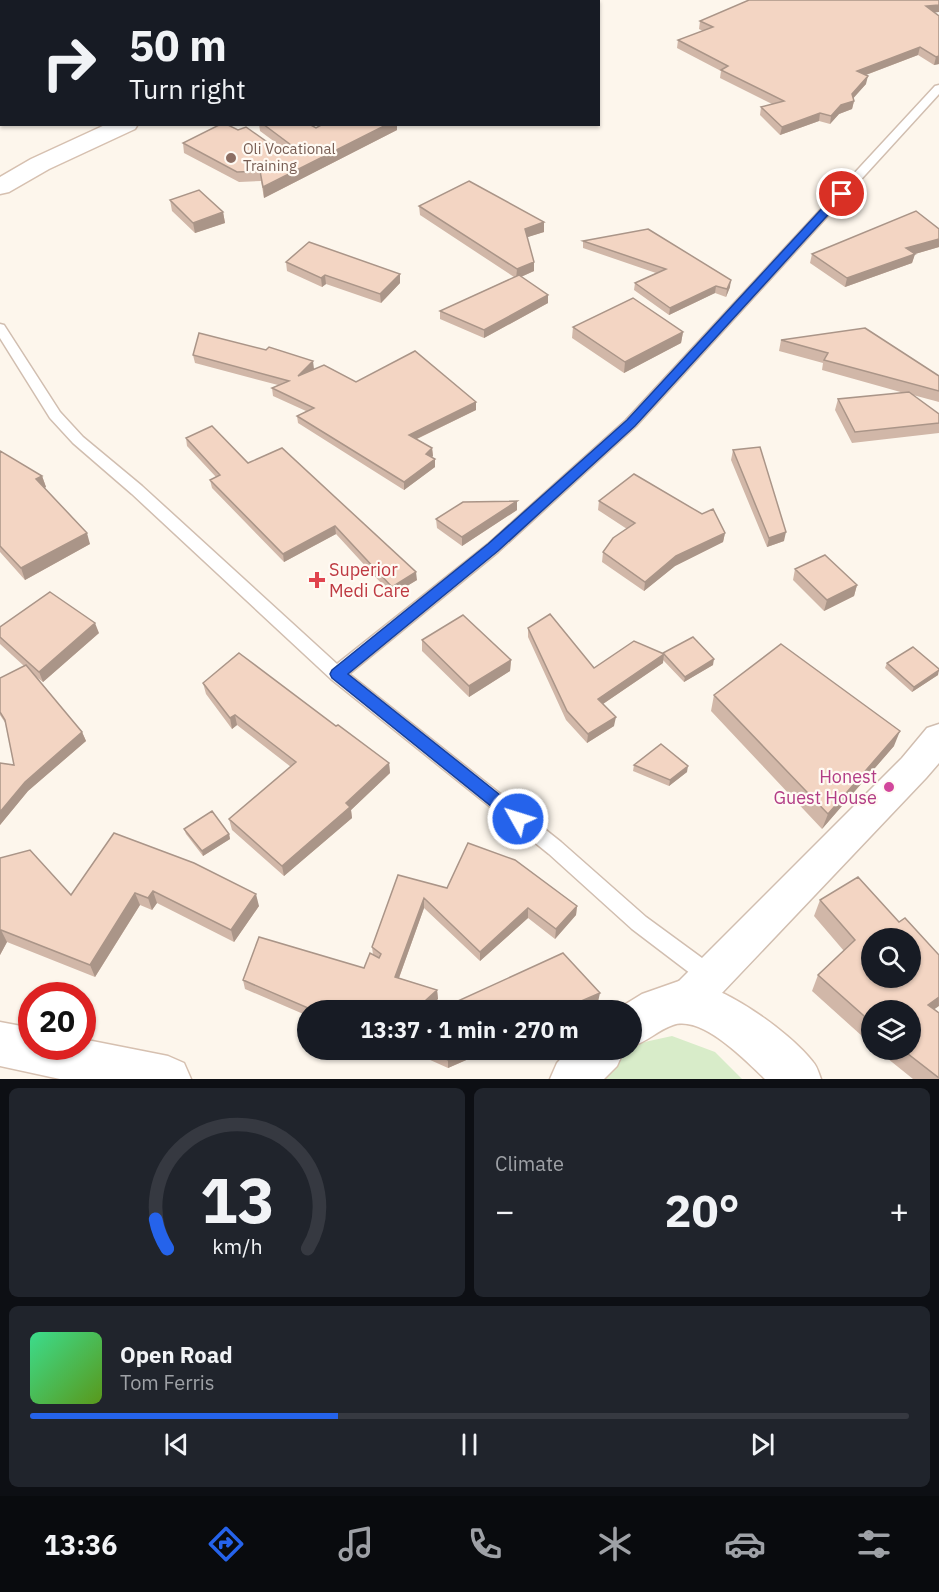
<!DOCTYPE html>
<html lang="en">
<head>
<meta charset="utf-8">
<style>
	body { margin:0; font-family:"IBM Plex Sans",sans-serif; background:#20242c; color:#f1f3f6; height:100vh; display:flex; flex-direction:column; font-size:22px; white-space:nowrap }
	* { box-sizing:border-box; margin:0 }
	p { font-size:20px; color:#9ea1a6 }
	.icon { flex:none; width:33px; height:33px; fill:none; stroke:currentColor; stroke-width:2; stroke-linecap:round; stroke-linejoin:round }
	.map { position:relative; height:1079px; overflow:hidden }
	.details { display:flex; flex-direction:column; gap:9px; padding:9px; background:#0d0f14; flex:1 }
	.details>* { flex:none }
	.guide { position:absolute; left:0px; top:0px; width:600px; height:126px; box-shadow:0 2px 4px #0004; background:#171b24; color:#f1f3f6; overflow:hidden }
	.tools { position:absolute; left:861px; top:928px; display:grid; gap:12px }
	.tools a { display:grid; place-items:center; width:60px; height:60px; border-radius:50%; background:#171b24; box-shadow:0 2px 4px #0004; font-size:30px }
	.speed { position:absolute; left:18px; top:982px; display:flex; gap:12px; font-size:30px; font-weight:700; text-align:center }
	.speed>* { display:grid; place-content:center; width:78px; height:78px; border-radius:50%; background:#171b24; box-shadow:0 2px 4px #0004; line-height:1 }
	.speed .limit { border:9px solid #d22; background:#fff; color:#111 }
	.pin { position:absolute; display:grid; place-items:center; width:51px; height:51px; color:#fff; margin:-26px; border:3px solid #fff; border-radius:50%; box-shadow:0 2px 6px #0007 }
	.me { position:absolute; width:66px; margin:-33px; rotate:309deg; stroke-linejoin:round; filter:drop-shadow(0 0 4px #0008) }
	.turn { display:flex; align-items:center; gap:21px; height:126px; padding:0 30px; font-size:27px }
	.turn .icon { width:78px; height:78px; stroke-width:2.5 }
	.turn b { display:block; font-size:42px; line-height:51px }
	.big { font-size:45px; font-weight:700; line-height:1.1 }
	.details .card { flex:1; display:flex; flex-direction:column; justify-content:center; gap:9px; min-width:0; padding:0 21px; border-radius:9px; background:#20242c }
	.details .dial { align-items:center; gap:0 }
	.dial svg { height:156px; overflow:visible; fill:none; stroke:#363941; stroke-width:7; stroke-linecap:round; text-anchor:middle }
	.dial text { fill:#f1f3f6; stroke:none }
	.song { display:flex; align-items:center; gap:18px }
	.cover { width:72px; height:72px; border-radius:9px; background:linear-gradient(135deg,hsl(150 70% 55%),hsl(90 70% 35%)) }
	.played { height:6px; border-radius:3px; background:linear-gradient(90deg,#2563eb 35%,#363941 35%) }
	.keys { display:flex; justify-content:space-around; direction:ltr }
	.heat { display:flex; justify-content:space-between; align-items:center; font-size:33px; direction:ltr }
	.details .tiles { flex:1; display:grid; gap:9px; grid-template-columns:1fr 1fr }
	.card:last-child { grid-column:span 2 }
	.trip { position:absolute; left:297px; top:1000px; width:345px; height:60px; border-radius:30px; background:#171b24; box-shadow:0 2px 4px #0004; font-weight:700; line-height:60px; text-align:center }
	.tabs { display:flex; height:96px; justify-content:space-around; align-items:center; background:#090b0e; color:#9ea1a6 }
	.tabs .icon { width:42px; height:42px }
	.tabs .current { color:#2563eb }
	.tabs b { font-size:27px; color:#f1f3f6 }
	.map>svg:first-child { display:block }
	.green { fill:#d8ecc9 }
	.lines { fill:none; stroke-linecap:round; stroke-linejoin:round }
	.lane-casing { stroke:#d1beb0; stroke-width:3 }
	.street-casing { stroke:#d1beb0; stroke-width:3 }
	.secondary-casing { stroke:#d6c0b0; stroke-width:3 }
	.lane { fill:#fff; fill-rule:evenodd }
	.street { fill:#fff; fill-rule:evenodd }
	.secondary { fill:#fff; fill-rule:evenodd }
	.wall { fill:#d1b7a8 }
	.shaded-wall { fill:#aa9588 }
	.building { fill:#f3d5c3; stroke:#aa9588; stroke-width:1.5; fill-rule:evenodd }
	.route { fill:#2563eb; stroke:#184099; stroke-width:1.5 }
	.education-dot { fill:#8d6e63; stroke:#fffaf3; stroke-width:2 }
	.health-dot { fill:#e0444e; stroke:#fffaf3; stroke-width:2 }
	.hotel-dot { fill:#d1479c; stroke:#fffaf3; stroke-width:2 }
	.labels { text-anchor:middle; stroke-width:4.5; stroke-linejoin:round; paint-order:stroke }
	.far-education-label { font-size:15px; fill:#785e54; stroke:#fffaf3; text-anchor:start }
	.health-label { font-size:18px; fill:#be3a42; stroke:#fffaf3; text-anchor:start }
	.hotel-label { font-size:18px; fill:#b23c85; stroke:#fffaf3; text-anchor:end }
</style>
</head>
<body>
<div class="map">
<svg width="939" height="1079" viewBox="0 0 939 1079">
	<rect width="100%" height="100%" fill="#fdf6ec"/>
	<path class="green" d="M672,1036L715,1052L742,1079H588L640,1043Z"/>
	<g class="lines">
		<defs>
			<path id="lane" d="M939,85V94L636,426L498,552L349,674L561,842L646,917L717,969L720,976L717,983L710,985L703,983L632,929L549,854L331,679L132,494L73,443L50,418L0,338V324L4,325L60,412L83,437L142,486L337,664L488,544L626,420L935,86Z"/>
			<path id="street" d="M41,0H59V2H41Z
				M0,88H2L0,102Z
				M939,724V763L926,778L701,1015L687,1020L673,1015L667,1001L673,987L902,758L927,728Z"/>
			<path id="secondary" d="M393,0H415L392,2Z
				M107,124H138L135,129L49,169L9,192L0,194V177L31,159Z
				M679,981C717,979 790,1032 813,1062C817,1066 819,1074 821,1079H765C745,1060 702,1015 673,1025C658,1030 647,1042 632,1046V1011L616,1010L642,994Z
				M0,1022L32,1028V1047H82V1039L168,1056L184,1063L191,1079H60L0,1066Z
				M569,1050H624L617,1066L604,1079H550L557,1063Z"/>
		</defs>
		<use href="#lane" class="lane-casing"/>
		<use href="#street" class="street-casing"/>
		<use href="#secondary" class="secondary-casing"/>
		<use href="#lane" class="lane"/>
		<use href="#street" class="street"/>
		<use href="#secondary" class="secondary"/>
	</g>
	<path class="wall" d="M306,0H368L361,2H308Z
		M424,0H536V2H427Z
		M935,13L939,64L934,65L918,55L866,75V84L853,98L854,101L852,109L839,114L830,124L819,121L780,135L760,115L761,107L772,104L720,78L721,71L677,48L678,40L703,31L699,29L700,21Z
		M259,124H309L316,128L397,130L264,198L261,181L239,182L184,153L183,143L287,151L260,131Z
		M170,200L223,212L225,223L195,233L172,211Z
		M419,206L544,222V232L527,237L534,262V271L521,277L548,295V303L484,338L440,319V311L514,277L420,215Z
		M939,229V247L915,254L912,263L845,287L810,263L812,254Z
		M583,241L730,287L726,297L715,293L669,315L634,290L635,283L656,273L583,248Z
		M286,262L400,274V283L381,303L326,284L322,287L287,271Z
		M573,327L683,332L681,343L624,373L572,338Z
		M781,340L939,376V402L913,395L939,414V433L852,443L835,410L838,399L904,393L822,370L823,363L779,351Z
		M193,355L314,369L356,382L476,402V410L417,439L432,448L433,456L432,457L435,467L404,490L298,423L297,416L306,411L273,396L272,388L278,385L195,363Z
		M186,438L248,463L417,580L392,595L336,534L284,562L212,488L210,480L216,477L187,446Z
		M733,450L784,541L767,547L731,460Z
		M0,451L42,476L46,487L44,488L90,544L25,580L0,552Z
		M517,501V510L462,546L437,528L436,519Z
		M599,501L725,533L723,542L675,566L644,591L602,562L603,552L627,529L598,510Z
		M795,569L857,585L854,596L824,611L793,580Z
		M0,627L99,633L43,682L35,676L82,732L86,741L28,791L0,825V763L14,765L6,724L0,715V678L24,666L0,644Z
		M528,628L594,668L662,654L663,653L713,665L684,682L663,660V663L603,704L614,726L587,743L566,720L528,637Z
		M422,640L511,660L510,671L469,697L422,651Z
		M887,663L938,675L912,692L885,668Z
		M203,683L336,726L389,763L390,773L351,810L352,818L284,876L232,830L229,819L291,767L237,725L232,729L206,694Z
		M714,695L894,746L822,829L711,711Z
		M634,765L687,772L669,786L633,771Z
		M184,829L229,834L230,839L203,856L186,834Z
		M114,833L259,906L234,942L157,903L152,910L140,905L95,977L7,942L0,955V858L71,895Z
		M398,875L447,888L577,906L576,915L555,939L528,918L480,961L424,908L399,978L437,990L438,999L424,1011H308V1016L245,989L243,980L364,968L373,955L372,947Z
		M820,900L939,1013V1079H913L877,1050H910L872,1011V1045L812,991L818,975L844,951L814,916Z
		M408,1050H489L448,1068Z"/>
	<path class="shaded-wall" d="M327,0H368L361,2H319Z
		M527,0H536V2H523Z
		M939,5V12L924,14L926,6Z
		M920,47L918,55L855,79L857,71Z
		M939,56V64L934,65L936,57Z
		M868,76L866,84L850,102L852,94Z
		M854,101L852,109L839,114L830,124L831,116L841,105Z
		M820,113L819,121L780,135L782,127Z
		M388,124H397V130L264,198L263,187Z
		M223,212L225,223L195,233L193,223Z
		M544,222V232L525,238V229Z
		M939,239V247L915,254L912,263L845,287L847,278L906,248Z
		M534,262V271L516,279L517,269Z
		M400,274V283L381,303L380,294Z
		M325,275L326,284L322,287L321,278Z
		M731,280L730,287L726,297L727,289Z
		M716,286L715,293L669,315L670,308Z
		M548,295V303L484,338V330Z
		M683,332L681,343L624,373L625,362Z
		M313,361L314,369L298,376Z
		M476,402V410L410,442L409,435Z
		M432,448L433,456L426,462V454Z
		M435,459V467L404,490V482Z
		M42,476L46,487L40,491L36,479Z
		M517,501V510L462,546V537Z
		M335,526L336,534L284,562L283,554Z
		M786,532L784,541L767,547L769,538Z
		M87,533L90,544L25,580L21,568Z
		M725,533L723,542L675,566L644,591L645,582L676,556Z
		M416,572L417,580L392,595V587Z
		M857,585L854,596L824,611L827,600Z
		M95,623L99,633L43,682L39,672Z
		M664,654L663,663L597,708L598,699Z
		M714,659L713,665L684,682L685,677Z
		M511,660L510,671L469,697V686Z
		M939,670L938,675L912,692L914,687Z
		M235,715L237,725L232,729L230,718Z
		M616,717L614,726L587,743L588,734Z
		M900,731L894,746L822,829L828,814Z
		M82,732L86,741L28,791L0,825V812L25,782Z
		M389,763L390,773L351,810L352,818L284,876L282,866L346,803Z
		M688,766L687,772L669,786L670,780Z
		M229,834L230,839L203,856L202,851Z
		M153,891L157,903L152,910L148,898Z
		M135,893L140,905L95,977L90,965Z
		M256,894L259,906L234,942L231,930Z
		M424,898V908L396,986L395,977Z
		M577,906L576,915L555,939L556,929Z
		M528,908V918L480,961V952Z
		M1,930L7,942L0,955V932Z
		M437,990L438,999L424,1011H414Z
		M600,993L598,1002L577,1011H558Z
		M939,997V1006L919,1020L928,1005Z
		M470,1050H489L448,1068V1060Z"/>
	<path class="building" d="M440,0H527L523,2H443Z
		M749,0H939V5L926,6L939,16V56L936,57L920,47L857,71L868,76L852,94L854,101L841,105L831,116L820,113L782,127L761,107L784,101L721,70L728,66L678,40L713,27L700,21Z
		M221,124H226L238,130L246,127L280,151H289L291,145L263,124H309L316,128L323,124H388L263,187L260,171L237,172L183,143Z
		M469,181L544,222L525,229L534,262L517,269L419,206Z
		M199,190L223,212L193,223L170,200Z
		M916,211L939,229V239L906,248L915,254L847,278L812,254Z
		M648,229L731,280L727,289L716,286L670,308L635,283L666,269L583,241Z
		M309,242L400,274L380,294L325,275L321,278L286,262Z
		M519,275L548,295L484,330L440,311Z
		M633,298L683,332L625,362L573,327Z
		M865,328L939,376V391L824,360L828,353L781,340Z
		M199,333L266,350L269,347L313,361L298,376L324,365L356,382L415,351L476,402L409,435L432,448L426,454L435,459L404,482L297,416L314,408L272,388L289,381L193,355Z
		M909,392L939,414V423L855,432L838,399Z
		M212,426L248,463L282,448L416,572L392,587L335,526L283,554L210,480L220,475L186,438Z
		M760,447L786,532L769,538L733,450Z
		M0,451L42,476L36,479L87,533L21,568L0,546Z
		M634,474L702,514L713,509L725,533L676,556L645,582L603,552L613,538L635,523L599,501Z
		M517,501L462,537L436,519L463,502Z
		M825,555L857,585L827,600L795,569Z
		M50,592L95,623L39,672L0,637V627Z
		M550,614L594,668L634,641L664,654L598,699L616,717L588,734L567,711L528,628Z
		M463,615L511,660L469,686L422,640Z
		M693,637L714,659L685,677L663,653Z
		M781,644L900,731L828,814L714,695Z
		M913,647L939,669V670L914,687L887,663Z
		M239,653L336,726L338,725L389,763L346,803L350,807L282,866L229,819L296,762L235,715L230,718L203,683Z
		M26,665L82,732L25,782L0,812V763L14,765L5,720L0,712V678Z
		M661,744L688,766L670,780L634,765Z
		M212,811L229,834L202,851L184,829Z
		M114,833L194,863L256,894L231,930L153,891L148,898L135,893L90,965L1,930L0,932V858L30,850L71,895Z
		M468,843L515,860L577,906L556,929L528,908L480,952L424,898L395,977L437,990L414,1011H315L243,980L259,937L364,968L370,953L379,958L381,954L372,947L398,875L447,888Z
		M858,877L899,922L905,918L939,955V997L928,1005L939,1013V1078L903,1050H910V1011H872V1023L818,975L855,940L820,900ZM872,939H910V978H872Z
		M563,953L600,993L558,1011H436Z
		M426,1050H470L448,1060Z"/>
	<path class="route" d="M838,191L847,194L635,426L498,551L348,674L524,814L527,819L524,824L518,826L513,824L332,678L330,674L332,670L488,544L627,420Z"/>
	<circle class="education-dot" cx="231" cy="158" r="6"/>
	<path class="health-dot" d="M314 571h6v6h6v6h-6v6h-6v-6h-6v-6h6z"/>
	<circle class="hotel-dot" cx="889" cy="787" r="6"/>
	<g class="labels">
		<g class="far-education-label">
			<text x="243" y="154">Oli Vocational<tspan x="243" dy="17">Training</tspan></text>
		</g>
		<g class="health-label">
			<text x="329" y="576">Superior<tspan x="329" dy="21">Medi Care</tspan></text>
		</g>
		<g class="hotel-label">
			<text x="877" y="783">Honest<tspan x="877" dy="21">Guest House</tspan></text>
		</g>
	</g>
</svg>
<div class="tools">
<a><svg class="icon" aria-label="search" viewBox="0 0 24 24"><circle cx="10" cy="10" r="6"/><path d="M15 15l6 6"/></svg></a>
<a><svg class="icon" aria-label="layers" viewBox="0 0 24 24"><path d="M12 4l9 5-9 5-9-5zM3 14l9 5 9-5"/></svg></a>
</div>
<div class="speed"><div class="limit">20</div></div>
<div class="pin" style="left:842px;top:194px;background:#d93025"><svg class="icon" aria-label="arrive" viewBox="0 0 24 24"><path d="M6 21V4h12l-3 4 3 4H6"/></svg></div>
<svg class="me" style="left:518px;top:819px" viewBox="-20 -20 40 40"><circle r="17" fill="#2563eb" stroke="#fff" stroke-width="3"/><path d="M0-11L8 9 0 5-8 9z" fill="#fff"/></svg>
<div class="trip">13:37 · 1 min · 270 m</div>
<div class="guide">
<div class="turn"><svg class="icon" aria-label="right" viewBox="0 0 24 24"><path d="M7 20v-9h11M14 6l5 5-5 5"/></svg><div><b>50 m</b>Turn right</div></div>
</div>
</div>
<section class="details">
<div class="tiles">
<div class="card dial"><svg viewBox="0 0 100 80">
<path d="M14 69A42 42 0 1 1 86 69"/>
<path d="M14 69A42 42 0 0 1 8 54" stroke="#2563eb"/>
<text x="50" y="56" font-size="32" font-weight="700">13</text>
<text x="50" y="72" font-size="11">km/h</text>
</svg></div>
<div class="card"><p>Climate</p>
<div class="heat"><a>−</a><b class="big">20°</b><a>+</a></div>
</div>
<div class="card">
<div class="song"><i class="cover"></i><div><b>Open Road</b><p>Tom Ferris</p></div></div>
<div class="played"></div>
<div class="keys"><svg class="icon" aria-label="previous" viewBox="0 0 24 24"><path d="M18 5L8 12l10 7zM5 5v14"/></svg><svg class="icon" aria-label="pause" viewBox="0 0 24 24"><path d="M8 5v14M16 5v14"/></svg><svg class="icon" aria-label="next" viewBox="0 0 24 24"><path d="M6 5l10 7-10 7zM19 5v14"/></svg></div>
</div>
</div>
</section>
<nav class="tabs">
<b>13:36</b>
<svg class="icon current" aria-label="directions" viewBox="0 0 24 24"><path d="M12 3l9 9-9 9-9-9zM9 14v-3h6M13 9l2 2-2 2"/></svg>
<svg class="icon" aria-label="music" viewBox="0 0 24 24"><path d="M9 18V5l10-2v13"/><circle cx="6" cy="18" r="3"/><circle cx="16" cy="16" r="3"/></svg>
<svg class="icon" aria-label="phone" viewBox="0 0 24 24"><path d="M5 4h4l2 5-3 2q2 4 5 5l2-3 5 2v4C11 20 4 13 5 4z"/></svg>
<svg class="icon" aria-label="climate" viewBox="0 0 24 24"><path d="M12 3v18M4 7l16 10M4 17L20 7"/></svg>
<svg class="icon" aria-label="car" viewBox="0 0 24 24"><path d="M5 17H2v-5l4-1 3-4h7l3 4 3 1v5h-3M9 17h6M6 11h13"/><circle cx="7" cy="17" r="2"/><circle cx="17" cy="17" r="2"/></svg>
<svg class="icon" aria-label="filters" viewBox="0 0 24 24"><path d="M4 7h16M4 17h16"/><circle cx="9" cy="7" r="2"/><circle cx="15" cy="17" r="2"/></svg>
</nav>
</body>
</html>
